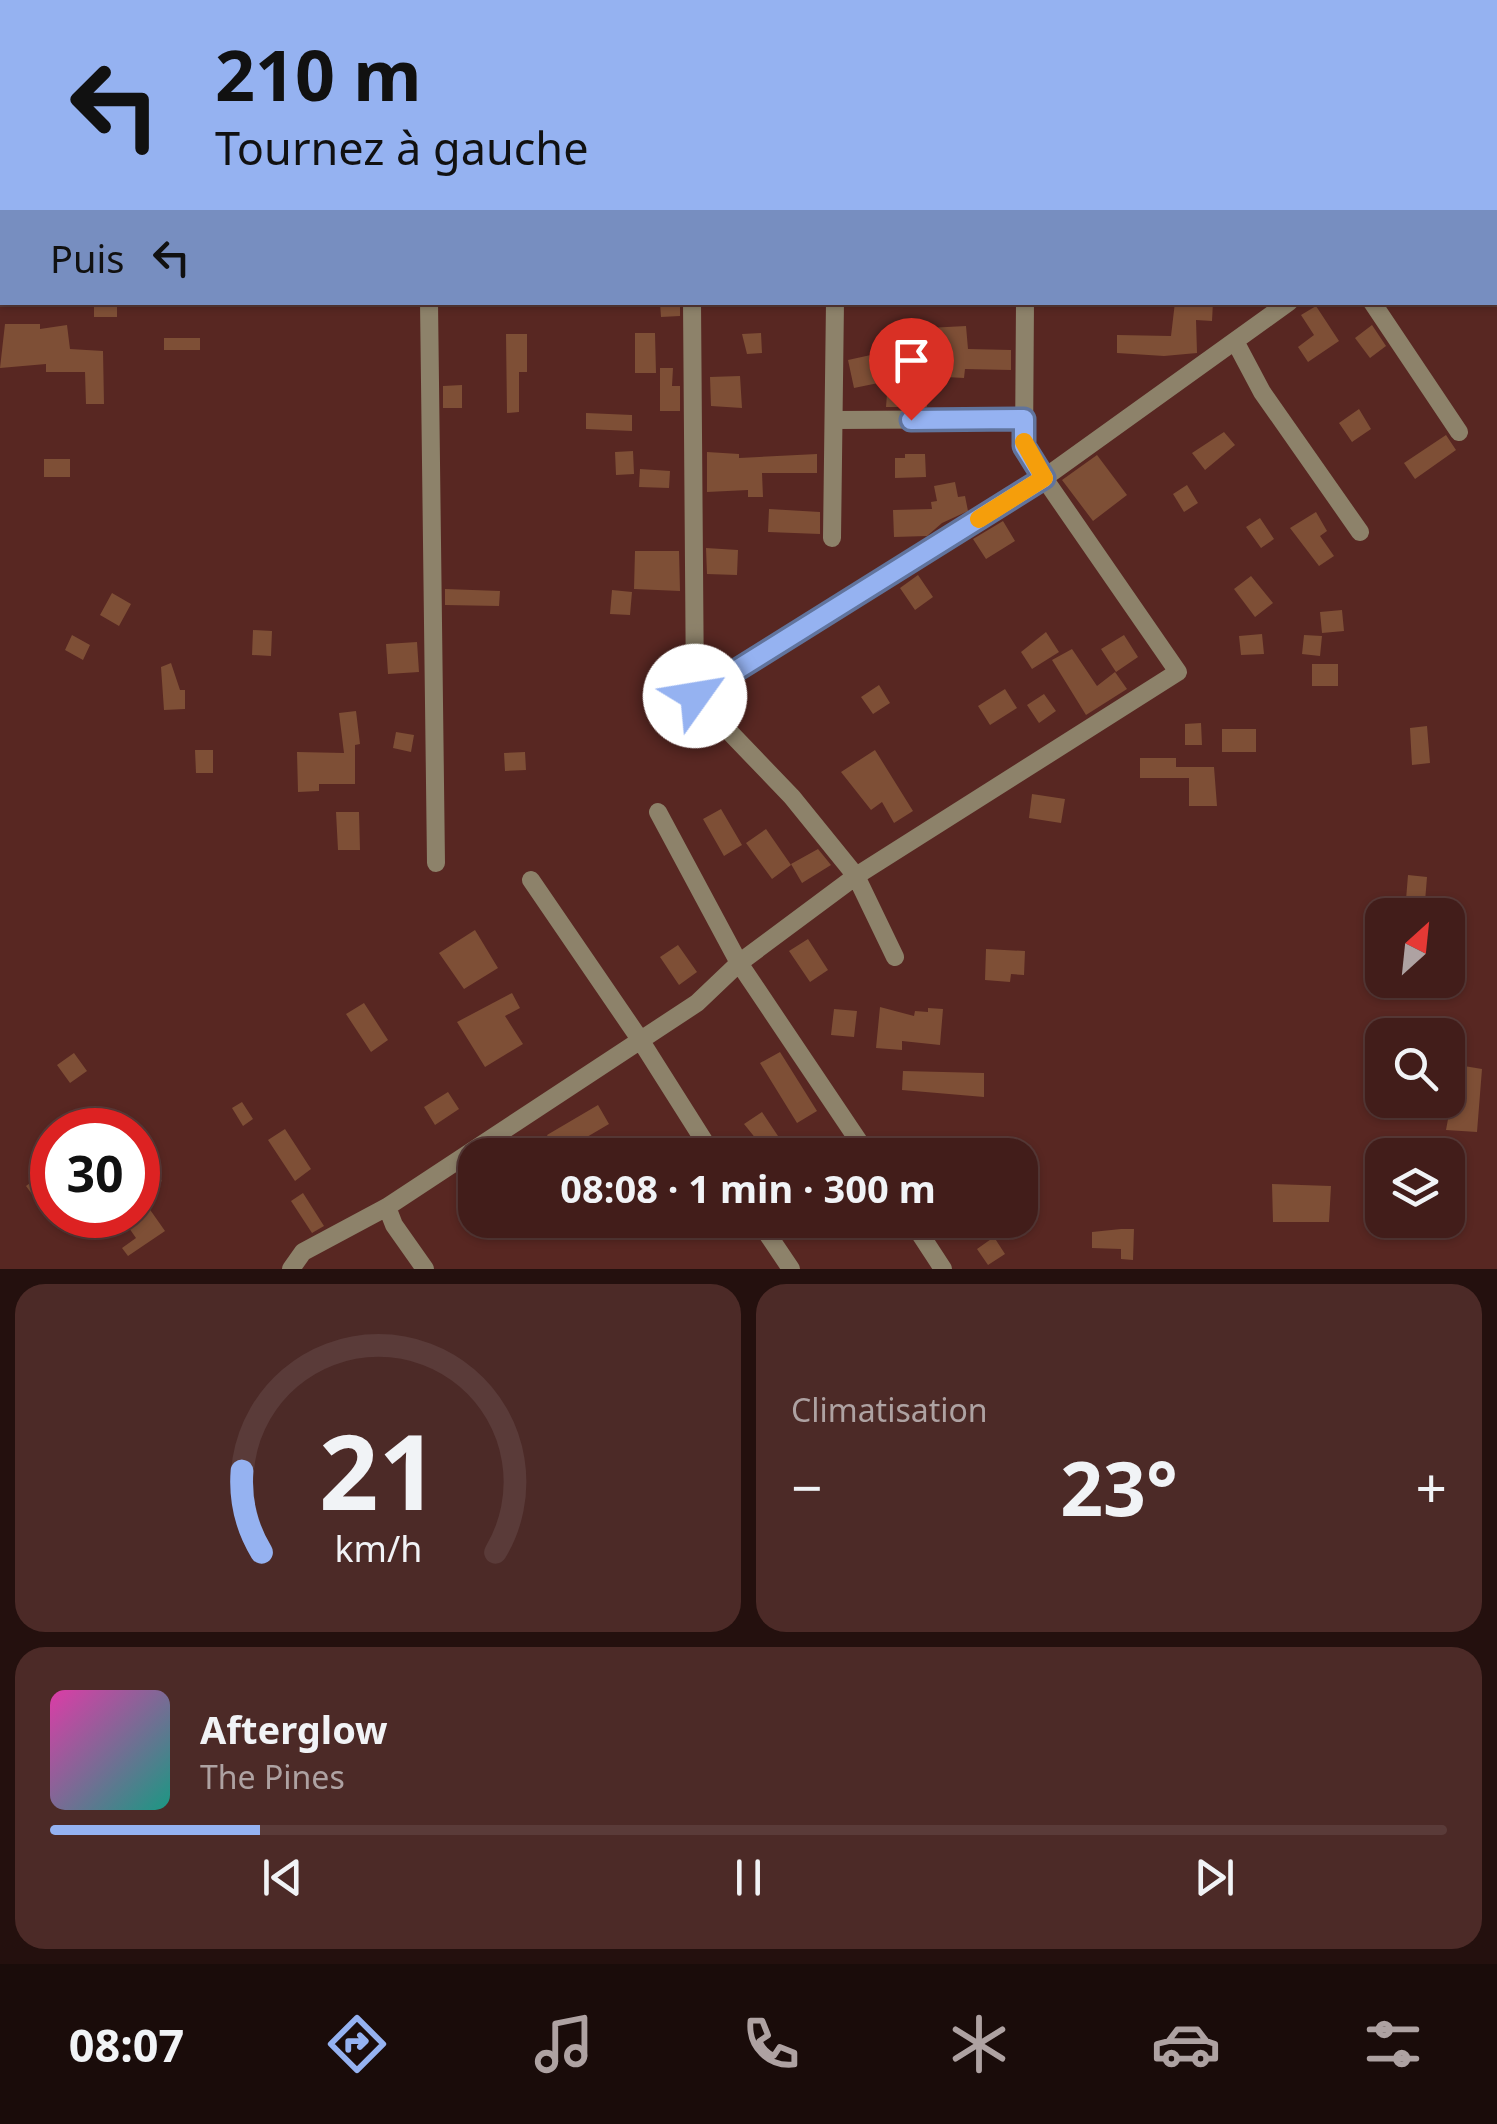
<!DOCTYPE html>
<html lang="fr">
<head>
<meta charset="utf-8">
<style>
	body { margin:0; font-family:"Noto Sans",sans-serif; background:#4c2a27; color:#f1f3f6; height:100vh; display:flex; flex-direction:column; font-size:38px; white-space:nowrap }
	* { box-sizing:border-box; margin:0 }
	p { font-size:32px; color:#aea2a2 }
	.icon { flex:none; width:55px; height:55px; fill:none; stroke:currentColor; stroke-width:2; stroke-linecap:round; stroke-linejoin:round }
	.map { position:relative; height:1269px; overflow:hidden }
	.drawer { display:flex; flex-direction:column; gap:15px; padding:15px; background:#24100e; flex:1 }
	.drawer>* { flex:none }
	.banner { position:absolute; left:0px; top:0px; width:1498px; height:305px; box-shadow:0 2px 8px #0004,0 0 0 2px #5a3b39; background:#95b2f1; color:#111; overflow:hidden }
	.needle { width:65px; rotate:27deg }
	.fabs { position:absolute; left:1365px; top:898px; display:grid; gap:20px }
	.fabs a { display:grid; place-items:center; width:100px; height:100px; border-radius:20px; background:#421d1a; box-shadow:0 2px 8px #0004,0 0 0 2px #5a3b39; font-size:50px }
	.speed { position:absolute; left:30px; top:1108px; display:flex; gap:20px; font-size:50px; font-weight:700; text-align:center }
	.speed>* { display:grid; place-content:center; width:130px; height:130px; border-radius:50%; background:#421d1a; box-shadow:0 2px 8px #0004,0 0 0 2px #5a3b39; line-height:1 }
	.speed .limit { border:15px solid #d22; background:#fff; color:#111 }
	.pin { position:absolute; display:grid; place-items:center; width:85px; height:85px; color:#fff; margin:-102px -42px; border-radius:50% 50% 50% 0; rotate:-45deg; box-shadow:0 0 10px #0007 }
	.pin .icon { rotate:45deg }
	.me { position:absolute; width:110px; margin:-55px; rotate:58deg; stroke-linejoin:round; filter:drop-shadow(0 0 8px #0008) }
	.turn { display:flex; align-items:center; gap:35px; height:210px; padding:0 50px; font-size:45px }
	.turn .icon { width:130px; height:130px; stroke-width:2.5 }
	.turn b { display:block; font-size:70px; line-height:85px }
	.then { display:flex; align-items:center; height:95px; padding:0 50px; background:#0003; gap:20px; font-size:38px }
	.big { font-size:75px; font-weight:700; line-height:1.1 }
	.drawer .tile { flex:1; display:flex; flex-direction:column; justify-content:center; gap:15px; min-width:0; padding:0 35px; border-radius:30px; background:#4c2a27 }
	.drawer .dial { align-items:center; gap:0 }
	.dial svg { height:260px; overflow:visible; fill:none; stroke:#5a3b39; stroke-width:7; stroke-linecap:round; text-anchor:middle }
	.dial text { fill:#f1f3f6; stroke:none }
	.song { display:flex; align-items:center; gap:30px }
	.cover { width:120px; height:120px; border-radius:15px; background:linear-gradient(135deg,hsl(320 70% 55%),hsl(170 70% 35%)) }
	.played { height:10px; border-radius:5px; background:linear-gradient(90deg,#95b2f1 15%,#5a3b39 15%) }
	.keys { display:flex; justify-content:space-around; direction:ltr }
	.heat { display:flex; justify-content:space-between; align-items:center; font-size:55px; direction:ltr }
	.drawer .tiles { flex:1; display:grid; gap:15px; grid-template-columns:1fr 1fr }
	.tile:last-child { grid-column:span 2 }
	.trip { position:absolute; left:458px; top:1138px; width:580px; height:100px; border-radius:30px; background:#421d1a; box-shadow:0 2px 8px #0004,0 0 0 2px #5a3b39; font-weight:700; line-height:100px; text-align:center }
	.menu { display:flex; height:160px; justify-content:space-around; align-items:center; background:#1a0c0a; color:#aea2a2 }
	.menu .icon { width:70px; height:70px }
	.menu .on { color:#95b2f1 }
	.menu b { font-size:45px; color:#f1f3f6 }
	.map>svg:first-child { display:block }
	.building { fill:#7e4f36 }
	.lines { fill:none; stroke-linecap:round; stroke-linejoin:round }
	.minor { stroke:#8d826a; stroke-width:18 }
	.route-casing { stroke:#61749d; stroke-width:25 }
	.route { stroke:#95b2f1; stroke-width:18 }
	.slow { stroke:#f59e0b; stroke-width:18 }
</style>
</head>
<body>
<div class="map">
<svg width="1497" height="1269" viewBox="0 0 1497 1269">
	<rect width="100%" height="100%" fill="#582722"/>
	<path class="building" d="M94,302H117V317H94Z
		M660,302H680V316L661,317Z
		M1175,302H1213L1212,321L1196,320L1197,353L1164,356L1117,353V335L1171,336Z
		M1316,306L1339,341L1308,362L1298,347L1314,335L1301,315Z
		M5,324H40V329L67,325L70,349L103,351L104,404H86L85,372H46V364L0,368Z
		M1372,325L1386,346L1370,358L1355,338Z
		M966,326L968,349L1011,350V370L965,369L964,378L928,376L927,407H886L888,381L854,388L848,360L889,351H930L928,328Z
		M635,333H655L656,373H635Z
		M761,333L762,353L747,354L742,334Z
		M506,334H527V372H519V412L507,413Z
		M164,338H200V350H164Z
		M660,368H673L672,386H680V411H660Z
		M740,376L742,408L711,406L710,377Z
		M462,385V408H443V386Z
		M1359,409L1371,429L1352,442L1339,423Z
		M586,413L632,415V431L586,429Z
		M1224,432L1235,445L1205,470L1192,453Z
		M1446,435L1456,450L1415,479L1404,463Z
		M633,451L634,474L616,475L615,452Z
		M707,452L739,454V458L817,454V473H762L763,497H748V490L707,492Z
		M905,454H925L926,477L895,478V458H905Z
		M1097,455L1127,495L1093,521L1062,480Z
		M44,459H70V477H44Z
		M640,469L670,471L669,488L639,487Z
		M955,482L958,497L965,496L968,511L942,523L927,536L894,537L893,510L932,509L931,502L937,501L934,486Z
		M1187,485L1198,503L1184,512L1173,494Z
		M769,509L820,512V534L768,532Z
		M1316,512L1327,531L1320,536L1334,556L1319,566L1290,528Z
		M1260,518L1274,539L1261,548L1246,527Z
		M1003,521L1015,541L986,559L973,539Z
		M706,548L738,550L737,575L707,574Z
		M635,551H679L680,591L634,589Z
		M918,575L933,597L915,610L900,588Z
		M1251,576L1273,603L1255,617L1234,589Z
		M445,589L500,591L499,606L445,605Z
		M612,590L632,592L630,615L610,614Z
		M112,593L131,604L119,626L100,615Z
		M1342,610L1344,631L1322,633L1320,612Z
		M253,630L272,631L271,656L252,655Z
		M1046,632L1059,652L1032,669L1021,652Z
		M1262,634L1264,654L1241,655L1239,636Z
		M72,635L90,645L83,660L65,650Z
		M1124,635L1138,657L1116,672L1101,649Z
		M1304,635L1322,636L1320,656L1302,654Z
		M417,642L419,672L388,674L386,644Z
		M1072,649L1097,686L1115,672L1127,689L1086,715L1052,660Z
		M171,663L180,690H185V709L164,710L161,667Z
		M1312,664H1338V686H1312Z
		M879,685L890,703L873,714L861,697Z
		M1005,689L1017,708L990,725L978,706Z
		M1044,694L1056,711L1039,723L1027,705Z
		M356,711L360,744L355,745V784H319V791L298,792L297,752L344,753L339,713Z
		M1201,723L1202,745H1185V724Z
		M1427,726L1430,763L1412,765L1410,728Z
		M1222,729H1256V752H1222Z
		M396,732L414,735L411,752L393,748Z
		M195,750H213V773H196Z
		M875,750L913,811L894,823L882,802L871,810L841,772Z
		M525,752L526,770L505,771L504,753Z
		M1140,758H1176V767H1214L1217,806H1189V778H1140Z
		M1032,794L1065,799L1061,823L1029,818Z
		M721,809L742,845L724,856L703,819Z
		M336,812H359L360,850H338Z
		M766,829L791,865L772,879L746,843Z
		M818,849L831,865L802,883L791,864Z
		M1408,875L1427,877L1424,914L1405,912Z
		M475,930L498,968L464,989L439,953Z
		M808,939L828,970L810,982L789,951Z
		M678,945L697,972L679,985L660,957Z
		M986,949L1025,951L1024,975L1011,974L1010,982L985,980Z
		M512,993L520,1008L505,1016L523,1044L485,1067L457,1022Z
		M364,1003L388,1040L371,1052L346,1014Z
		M880,1007L914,1016L915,1011L928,1012V1008L943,1009L940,1045L902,1041V1050L876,1048Z
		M834,1009L857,1011L854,1037L831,1035Z
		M780,1052L817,1111L797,1123L760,1063Z
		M74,1053L87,1071L70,1083L57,1065Z
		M1458,1065L1482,1069L1477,1132L1446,1130Z
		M903,1071L984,1073V1097L902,1090Z
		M448,1092L459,1109L435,1125L424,1107Z
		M242,1102L253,1119L243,1126L232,1108Z
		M598,1105L609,1124L558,1154L547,1135Z
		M762,1112L784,1145L769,1155L744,1124Z
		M285,1129L311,1169L295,1181L268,1140Z
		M152,1165L162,1181L139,1194L165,1231L128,1256L122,1248L136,1238L120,1215H138V1173Z
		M42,1174L52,1189V1200L42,1208L26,1186Z
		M1272,1184L1331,1186L1329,1222H1273Z
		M303,1193L324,1226L312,1233L291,1201Z
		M1121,1229H1134L1133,1260L1121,1259V1249L1092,1248V1232Z
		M994,1237L1005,1254L988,1265L977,1249Z"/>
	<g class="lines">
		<path class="minor" d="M834,0V2
			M1172,0L1173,2
			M1332,0L1333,2
			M397,2V0
			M690,2V0
			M1025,2V0
			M1211,2L1215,0
			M1495,175H1497
			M1495,268L1497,271
			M429,302L436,863
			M692,302L695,696
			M1025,302L1024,446L1044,478L1178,672L856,876L792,797L695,696L1044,478L1289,302
			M1372,302L1459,432
			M1236,343L1262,392L1360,532
			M836,420L1024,419
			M832,538L835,302
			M531,880L639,1038L713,1155
			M868,1155L739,963L856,876L895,957
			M387,1207L394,1225L425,1269
			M758,1220L791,1269
			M911,1220L943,1269
			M291,1269L303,1252L387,1207L697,1003L739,963L658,812"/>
	</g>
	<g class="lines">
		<defs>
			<path id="route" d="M695,696L1044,478L1024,446V419L911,420"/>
		</defs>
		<use href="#route" class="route-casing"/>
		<use href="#route" class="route"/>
		<path class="slow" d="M979,519L1044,478L1024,442"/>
	</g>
</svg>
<div class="fabs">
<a><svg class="needle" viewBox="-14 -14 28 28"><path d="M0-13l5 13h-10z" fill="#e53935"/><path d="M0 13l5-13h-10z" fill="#aea2a2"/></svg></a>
<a><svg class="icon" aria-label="search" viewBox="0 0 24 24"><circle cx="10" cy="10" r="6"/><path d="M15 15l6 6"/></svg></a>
<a><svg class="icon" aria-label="layers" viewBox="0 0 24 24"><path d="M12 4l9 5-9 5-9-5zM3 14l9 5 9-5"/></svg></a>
</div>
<div class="speed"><div class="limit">30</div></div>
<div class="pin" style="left:911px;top:420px;background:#d93025"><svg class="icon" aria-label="arrive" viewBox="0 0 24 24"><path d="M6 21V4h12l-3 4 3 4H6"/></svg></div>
<svg class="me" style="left:695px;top:696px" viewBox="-20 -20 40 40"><circle r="19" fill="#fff"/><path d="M0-13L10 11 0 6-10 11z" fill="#95b2f1"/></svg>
<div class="trip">08:08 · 1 min · 300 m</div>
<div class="banner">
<div class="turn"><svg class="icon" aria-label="left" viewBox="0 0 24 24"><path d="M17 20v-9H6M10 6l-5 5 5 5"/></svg><div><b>210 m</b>Tournez à gauche</div></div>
<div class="then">Puis<svg class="icon" aria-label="left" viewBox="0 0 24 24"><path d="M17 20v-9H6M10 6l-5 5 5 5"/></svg></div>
</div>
</div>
<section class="drawer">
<div class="tiles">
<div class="tile dial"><svg viewBox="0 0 100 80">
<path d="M14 69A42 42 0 1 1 86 69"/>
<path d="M14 69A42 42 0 0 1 8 44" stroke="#95b2f1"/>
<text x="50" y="56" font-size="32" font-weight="700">21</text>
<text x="50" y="72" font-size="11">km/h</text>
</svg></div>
<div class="tile"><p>Climatisation</p>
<div class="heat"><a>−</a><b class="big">23°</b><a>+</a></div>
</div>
<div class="tile">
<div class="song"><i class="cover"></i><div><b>Afterglow</b><p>The Pines</p></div></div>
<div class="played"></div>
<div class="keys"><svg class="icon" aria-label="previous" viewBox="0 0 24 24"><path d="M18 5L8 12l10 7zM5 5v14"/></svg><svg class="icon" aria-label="pause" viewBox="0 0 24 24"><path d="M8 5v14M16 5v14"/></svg><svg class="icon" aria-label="next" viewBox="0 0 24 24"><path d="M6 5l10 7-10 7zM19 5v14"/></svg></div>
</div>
</div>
</section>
<nav class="menu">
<b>08:07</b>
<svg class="icon on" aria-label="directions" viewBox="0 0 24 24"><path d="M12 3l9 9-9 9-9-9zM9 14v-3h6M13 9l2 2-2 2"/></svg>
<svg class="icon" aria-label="music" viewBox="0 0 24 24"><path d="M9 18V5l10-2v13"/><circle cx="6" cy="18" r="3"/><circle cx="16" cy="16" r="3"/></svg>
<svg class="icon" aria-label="phone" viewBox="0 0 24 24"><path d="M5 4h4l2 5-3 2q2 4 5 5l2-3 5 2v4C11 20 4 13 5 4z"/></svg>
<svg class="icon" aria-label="climate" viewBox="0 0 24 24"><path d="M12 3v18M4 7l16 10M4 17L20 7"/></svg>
<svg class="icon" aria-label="car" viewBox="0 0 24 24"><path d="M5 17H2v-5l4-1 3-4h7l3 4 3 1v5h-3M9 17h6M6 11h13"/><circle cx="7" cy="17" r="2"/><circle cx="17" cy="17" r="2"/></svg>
<svg class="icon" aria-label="filters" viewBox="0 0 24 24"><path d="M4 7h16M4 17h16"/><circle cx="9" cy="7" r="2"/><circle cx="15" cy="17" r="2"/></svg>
</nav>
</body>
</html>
